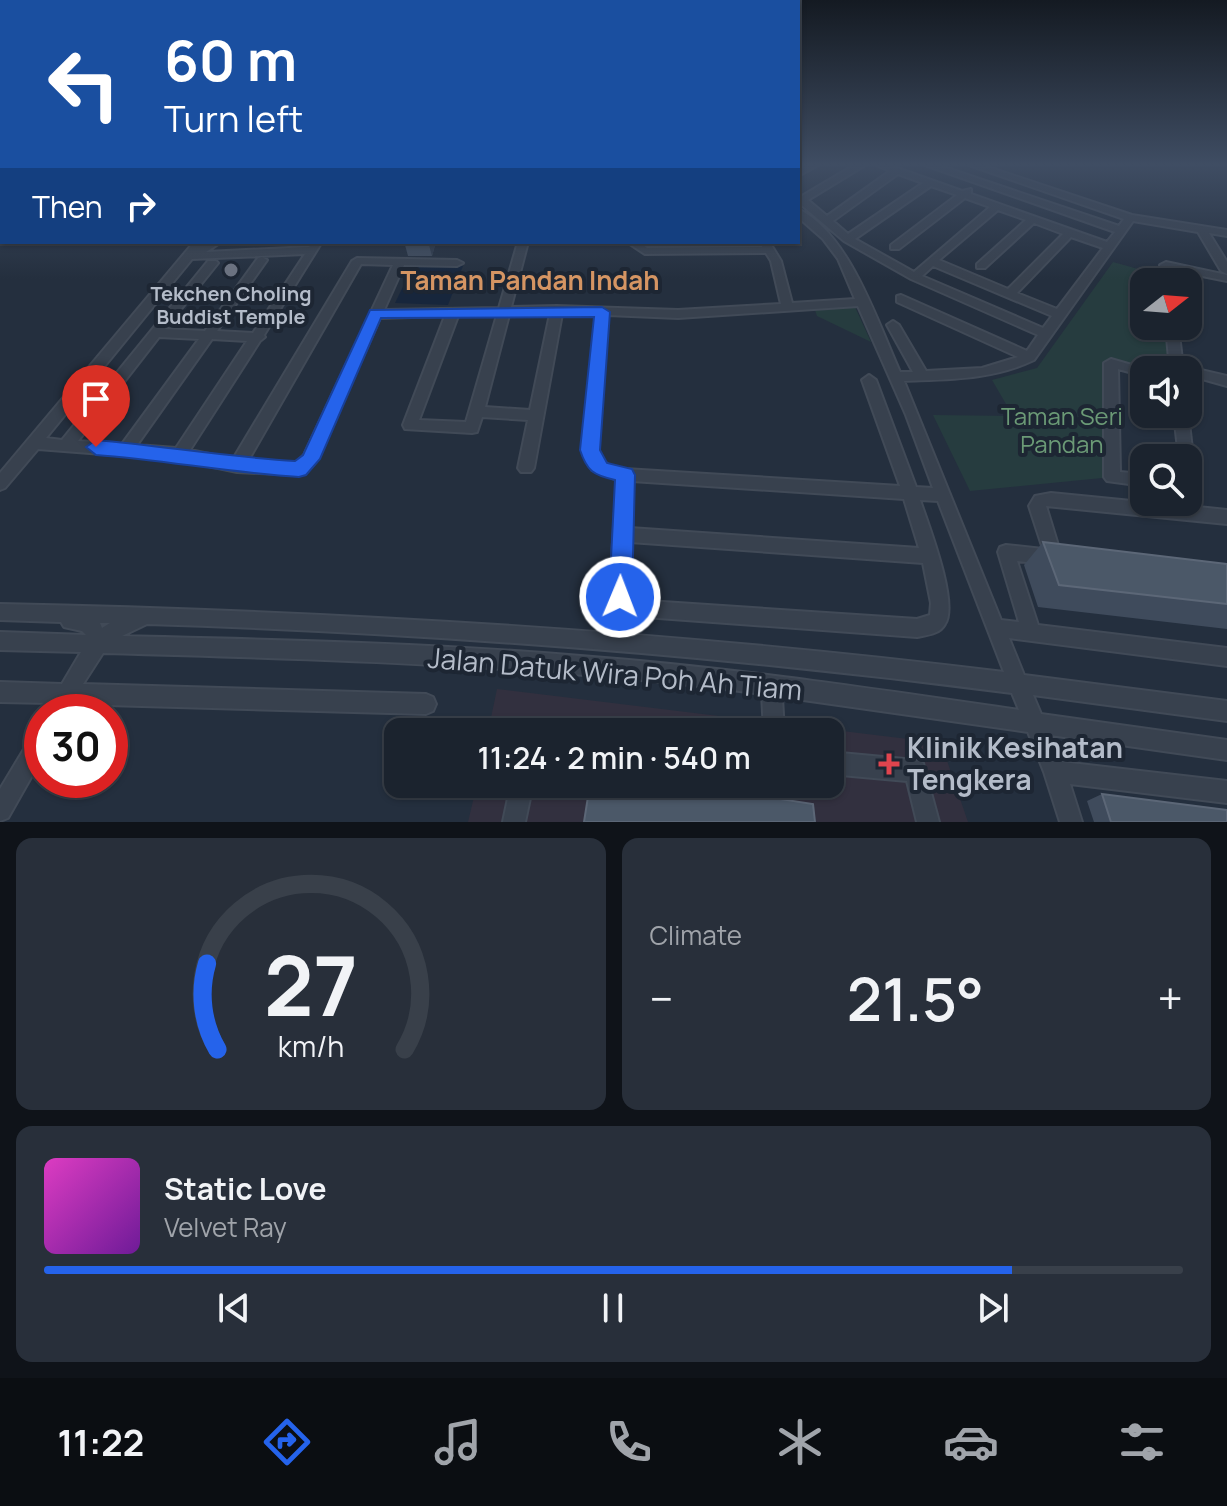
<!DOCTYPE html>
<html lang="en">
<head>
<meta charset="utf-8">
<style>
	body { margin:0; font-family:Manrope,sans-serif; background:#282f3a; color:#f1f3f6; height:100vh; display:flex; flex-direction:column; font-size:30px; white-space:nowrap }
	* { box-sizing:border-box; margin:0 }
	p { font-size:26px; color:#a0a4aa }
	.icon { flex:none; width:44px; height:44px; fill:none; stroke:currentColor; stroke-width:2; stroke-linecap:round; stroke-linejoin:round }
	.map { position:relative; height:822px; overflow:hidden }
	.side { display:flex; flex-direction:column; gap:16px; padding:16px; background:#0f1319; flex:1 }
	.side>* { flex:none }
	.banner { position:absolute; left:0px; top:0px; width:800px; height:244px; box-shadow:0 2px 6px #0004,0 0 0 2px #39404a; background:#1a4fa0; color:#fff; overflow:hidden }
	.needle { width:52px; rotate:73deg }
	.controls { position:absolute; left:1130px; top:268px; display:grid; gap:16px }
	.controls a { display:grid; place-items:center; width:72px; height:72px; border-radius:16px; background:#1b232e; box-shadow:0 2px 6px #0004,0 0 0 2px #39404a; font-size:40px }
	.speed { position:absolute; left:24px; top:694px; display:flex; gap:16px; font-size:40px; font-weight:700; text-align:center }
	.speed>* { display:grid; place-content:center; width:104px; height:104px; border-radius:50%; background:#1b232e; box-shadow:0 2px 6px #0004,0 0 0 2px #39404a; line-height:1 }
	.speed .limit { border:12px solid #d22; background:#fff; color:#111 }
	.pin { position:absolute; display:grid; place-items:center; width:68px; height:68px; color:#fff; margin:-82px -34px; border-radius:50% 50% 50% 0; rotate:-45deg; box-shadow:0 0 8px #0007 }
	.pin .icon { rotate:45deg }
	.me { position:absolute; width:88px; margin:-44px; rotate:1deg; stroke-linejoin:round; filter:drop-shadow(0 0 6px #0008) }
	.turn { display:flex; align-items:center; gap:28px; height:168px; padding:0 32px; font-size:36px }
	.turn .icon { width:104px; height:104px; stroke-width:2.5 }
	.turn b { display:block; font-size:56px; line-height:68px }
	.then { display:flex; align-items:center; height:76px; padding:0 32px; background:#0003; gap:16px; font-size:30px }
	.big { font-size:60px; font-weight:600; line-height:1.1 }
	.side .tile { flex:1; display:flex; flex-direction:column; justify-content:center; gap:12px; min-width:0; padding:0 28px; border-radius:16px; background:#282f3a }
	.side .dial { align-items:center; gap:0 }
	.dial svg { height:208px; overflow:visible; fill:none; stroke:#39404a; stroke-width:7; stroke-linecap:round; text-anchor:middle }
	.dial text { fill:#f1f3f6; stroke:none }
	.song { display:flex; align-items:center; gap:24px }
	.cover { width:96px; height:96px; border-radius:12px; background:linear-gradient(135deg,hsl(310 70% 55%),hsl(280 70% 35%)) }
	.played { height:8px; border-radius:4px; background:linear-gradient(90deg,#2563eb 85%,#39404a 85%) }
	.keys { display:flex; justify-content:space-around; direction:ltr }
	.heat { display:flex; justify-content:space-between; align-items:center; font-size:44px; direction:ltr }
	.side .tiles { flex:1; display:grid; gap:16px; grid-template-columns:1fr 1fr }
	.tile:last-child { grid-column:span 2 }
	.trip { position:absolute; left:384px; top:718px; width:460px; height:80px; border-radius:16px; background:#1b232e; box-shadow:0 2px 6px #0004,0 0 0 2px #39404a; font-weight:600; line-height:80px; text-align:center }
	.dock { display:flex; height:128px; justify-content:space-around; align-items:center; background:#0b0e12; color:#a0a4aa }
	.dock .icon { width:56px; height:56px }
	.dock .selected { color:#2563eb }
	.dock b { font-size:36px; color:#f1f3f6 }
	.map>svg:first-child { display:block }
	.medical { fill:#32303f }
	.green { fill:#263c3f }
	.water { fill:#17263c }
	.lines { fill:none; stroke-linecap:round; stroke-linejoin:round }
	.minor-casing { stroke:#414a57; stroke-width:4 }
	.minor { fill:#38414e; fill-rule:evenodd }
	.wall { fill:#3f4b5c }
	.shaded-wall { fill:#2f3b4b }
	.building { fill:#4b5868; stroke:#5c6777; stroke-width:2 }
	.route { fill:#2563eb; stroke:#184099; stroke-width:2 }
	.worship-dot { fill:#6b7280; stroke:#1d2633; stroke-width:3 }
	.health-dot { fill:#e0444e; stroke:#1d2633; stroke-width:3 }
	.labels { text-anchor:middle; stroke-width:8; stroke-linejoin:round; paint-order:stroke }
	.far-poi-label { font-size:20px; font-weight:bold; fill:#b4bcc9; stroke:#1d2633 }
	.park-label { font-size:24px; fill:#6b9a76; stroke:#1d2633 }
	.neighbourhood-label { font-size:26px; font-weight:bold; fill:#d59563; stroke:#1d2633 }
	.near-street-label { font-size:28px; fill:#b4bcc9; stroke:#1d2633 }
	.near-poi-label { font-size:28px; font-weight:bold; fill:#b4bcc9; stroke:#1d2633; text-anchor:start }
</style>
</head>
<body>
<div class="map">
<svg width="1227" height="822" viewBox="0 0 1227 822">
	<rect width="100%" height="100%" fill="#242f3e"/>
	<path class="medical" d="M497,689L941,743L968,822H468L477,784H830V732H488Z"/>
	<path class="green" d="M1113,262L1167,277V282H1144V326H1169L1171,370H1144L1112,363V477L970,491L933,415L1013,416L992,380L1037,368Z
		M855,307L871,342L817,316L815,310Z"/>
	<path class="water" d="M414,264L463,266L448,305L395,303Z"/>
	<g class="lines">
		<defs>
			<path id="minor" d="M809,164H820L798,176V169Z
				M856,164H867L808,200L827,216L890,171L874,164H886L962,191L971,189V194L1107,242L1115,232L922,164H935L1119,226L1124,219L966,164H979L1132,215L1227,230V236L1209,233L1227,262V274L1221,271L1198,232L1133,221L1034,360C992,380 949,379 904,381L1001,620L1019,622L998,552L1000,547L1006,545L1043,549L1029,506L1035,496L1051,493L1182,506V502H1188V474L1193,476L1198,507L1227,510V524L1046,506L1062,558L1060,563L1054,565L1017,561L1038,625L1227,648V666L1009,638L1024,675L1227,701V721L1033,695L1041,714L1227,740V760L1050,735L1062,762L1227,781V803L1070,784L1082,822H1060L1044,772L1028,732L782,697L784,732H764L762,694C544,665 323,659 103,653L83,684L426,694L433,697L436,704L433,711L426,714L72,704L68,712H47L51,703L0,702V682L62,684L81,652L0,650V632L86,635L82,631L64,627L61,622L0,620V604C336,611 670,631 1004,672L938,501L920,500C928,524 959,603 945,624C940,634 927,635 917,637L631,616L618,610L610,589L617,480L592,470L583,450L596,315L562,314L534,468L531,472H521L518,468L528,420L482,417L477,432L472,433L405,429L403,425L445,316L380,318L317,459L304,473L299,475L237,472L180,460L38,449L5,488L0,490V473L194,242H205L203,245L208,242H221L206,252L309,247L314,242L320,245L264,335L265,337L260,341L190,450L233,459L352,261L357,258L457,260L463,263L457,266L404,265L384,310L499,308L518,242H528L511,307L557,306L678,310L781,304L771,261L766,253L645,254L627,242H639L647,248L762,247V243H770L781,261L792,303L855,299L838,259L823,239L798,217V209C849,233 878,323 900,372H913L887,325L893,321L899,325L926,371L982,368L1018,357L897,302V296L901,295L1027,351L1038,335L911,279L844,241L798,202V194L802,196ZM898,174L923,183L848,234L833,221ZM931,186L957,195L891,245V249H899L965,198L990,207L914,272L855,239ZM998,210L1026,220L977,264V268H985L1034,223L1063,234L1008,289L939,260ZM1071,237L1103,248L1057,309L1017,293ZM305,254L253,333L217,331L267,260L262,257L258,258L205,331L165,329L218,263L216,261H208L62,440L46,438L192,259ZM361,264L393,265L304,455L296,463L248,461ZM933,266L1052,316L1043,328L922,276ZM858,306L906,415L933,488L916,487L876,380L869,375L862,380L900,486L625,469C611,467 601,464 597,450L608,315L678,318ZM550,314L530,410L485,407L509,315ZM497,315L466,422L419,420L458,316ZM159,337L199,339L122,444L78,441ZM212,339L247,341L176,448L137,445ZM632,481L904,499L919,548L630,528ZM630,542L923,563L931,603L930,615L917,619L633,600L628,589ZM100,623H110L102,628ZM147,624C436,633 725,656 1012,693L1019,710C874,689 728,667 581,656C429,643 275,640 122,636Z
				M0,235H2V241H0Z
				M1166,262L1227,275V281L1172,270L1174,282H1162L1160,265Z
				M1166,326H1178L1183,368L1188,367L1227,376V386L1188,375V370H1170Z
				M1111,359L1149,370H1144V376L1118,369L1120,472L1144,474V486L1107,481L1104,477V363Z
				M1174,414H1188L1193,458L1191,462L1188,463V458H1179Z
				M42,728V758L8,818L0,821V789L35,731Z
				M830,752L915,760L923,763L939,822H917L907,781L830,774Z
				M511,784H533L525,822H503Z"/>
		</defs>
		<use href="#minor" class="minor-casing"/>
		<use href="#minor" class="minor"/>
	</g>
	<path class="wall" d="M436,242L432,256H408L405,245Z
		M1043,542L1227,564V629L1038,607L1024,565Z
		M1102,794L1227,822H1094L1087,801Z"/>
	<path class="shaded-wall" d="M430,242H436L432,256L429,245Z"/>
	<path class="building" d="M407,242H430L429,245H405Z
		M1043,542L1227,564V604L1059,585Z
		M590,784H767V797L813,804L815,822H584Z
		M1102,794L1227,810V822H1111Z"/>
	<linearGradient id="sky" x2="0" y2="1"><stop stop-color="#141a22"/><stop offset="0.59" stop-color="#3f4d63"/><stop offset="1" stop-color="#3f4d63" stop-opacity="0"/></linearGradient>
	<rect width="1227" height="279" fill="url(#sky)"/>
	<path class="route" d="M602,307L610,312L600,450L607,463L632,469L635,475L632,597L628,605L620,608L612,605L609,597L615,480C593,475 587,471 580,450L594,317L381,318L320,459L306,475L299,477C231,473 164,460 96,455L86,447L96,440C163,446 228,457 295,461L303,455L370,310Z"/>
	<circle class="worship-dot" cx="231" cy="270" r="8"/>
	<path class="health-dot" d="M885 752h8v8h8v8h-8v8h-8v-8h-8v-8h8z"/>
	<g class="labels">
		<g class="far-poi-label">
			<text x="231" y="301">Tekchen Choling<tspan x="231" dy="23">Buddist Temple</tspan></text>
		</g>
		<g class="park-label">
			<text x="1062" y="425">Taman Seri<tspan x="1062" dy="28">Pandan</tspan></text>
		</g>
		<g class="neighbourhood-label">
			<text x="530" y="290">Taman Pandan Indah</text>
		</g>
		<g class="near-street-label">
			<text transform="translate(615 674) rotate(5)" y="10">Jalan Datuk Wira Poh Ah Tiam</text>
		</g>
		<g class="near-poi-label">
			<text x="907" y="758">Klinik Kesihatan<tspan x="907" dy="32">Tengkera</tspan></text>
		</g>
	</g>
</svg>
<div class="controls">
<a><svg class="needle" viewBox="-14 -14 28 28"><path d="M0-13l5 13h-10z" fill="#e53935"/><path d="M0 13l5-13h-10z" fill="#a0a4aa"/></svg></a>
<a><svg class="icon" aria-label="sound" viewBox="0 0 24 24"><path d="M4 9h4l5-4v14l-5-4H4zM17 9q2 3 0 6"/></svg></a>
<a><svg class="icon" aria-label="search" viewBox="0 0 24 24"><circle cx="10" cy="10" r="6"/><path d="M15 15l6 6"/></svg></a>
</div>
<div class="speed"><div class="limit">30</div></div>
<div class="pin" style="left:96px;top:447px;background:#d93025"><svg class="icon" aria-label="arrive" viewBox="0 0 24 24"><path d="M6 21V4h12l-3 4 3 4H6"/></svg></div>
<svg class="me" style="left:620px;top:597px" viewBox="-20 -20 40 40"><circle r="17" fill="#2563eb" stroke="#fff" stroke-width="3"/><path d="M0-11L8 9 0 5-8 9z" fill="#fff"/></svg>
<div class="trip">11:24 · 2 min · 540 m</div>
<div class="banner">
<div class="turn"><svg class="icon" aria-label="left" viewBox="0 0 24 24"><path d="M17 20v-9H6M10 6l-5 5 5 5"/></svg><div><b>60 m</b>Turn left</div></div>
<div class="then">Then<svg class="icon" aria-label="right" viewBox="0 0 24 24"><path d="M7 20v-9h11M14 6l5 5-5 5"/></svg></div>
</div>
</div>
<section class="side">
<div class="tiles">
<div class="tile dial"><svg viewBox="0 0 100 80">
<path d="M14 69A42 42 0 1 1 86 69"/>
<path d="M14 69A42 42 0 0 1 10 36" stroke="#2563eb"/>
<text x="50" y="56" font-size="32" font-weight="700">27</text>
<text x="50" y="72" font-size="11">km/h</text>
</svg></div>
<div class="tile"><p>Climate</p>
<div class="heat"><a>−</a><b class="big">21.5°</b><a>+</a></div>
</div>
<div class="tile">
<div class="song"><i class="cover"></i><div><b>Static Love</b><p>Velvet Ray</p></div></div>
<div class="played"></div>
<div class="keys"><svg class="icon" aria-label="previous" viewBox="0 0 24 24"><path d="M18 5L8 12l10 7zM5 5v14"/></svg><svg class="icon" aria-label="pause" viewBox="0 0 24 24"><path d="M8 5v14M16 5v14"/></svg><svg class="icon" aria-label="next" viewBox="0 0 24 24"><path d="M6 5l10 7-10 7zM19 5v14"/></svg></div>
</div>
</div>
</section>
<nav class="dock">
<b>11:22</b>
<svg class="icon selected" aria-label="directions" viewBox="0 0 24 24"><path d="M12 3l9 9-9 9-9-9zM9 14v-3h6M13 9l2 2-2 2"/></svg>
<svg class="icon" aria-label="music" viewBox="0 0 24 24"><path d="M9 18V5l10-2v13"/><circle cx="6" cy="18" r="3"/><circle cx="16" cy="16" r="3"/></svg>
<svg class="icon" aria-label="phone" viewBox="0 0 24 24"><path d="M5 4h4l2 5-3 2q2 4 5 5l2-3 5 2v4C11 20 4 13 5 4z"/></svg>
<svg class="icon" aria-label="climate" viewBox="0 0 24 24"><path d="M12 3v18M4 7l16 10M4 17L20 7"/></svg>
<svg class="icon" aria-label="car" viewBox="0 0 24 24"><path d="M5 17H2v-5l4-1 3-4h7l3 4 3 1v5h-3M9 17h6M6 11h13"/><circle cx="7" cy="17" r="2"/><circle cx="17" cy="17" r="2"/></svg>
<svg class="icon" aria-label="filters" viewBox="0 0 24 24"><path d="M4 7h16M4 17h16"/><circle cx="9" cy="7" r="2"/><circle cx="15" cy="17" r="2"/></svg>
</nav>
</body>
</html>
